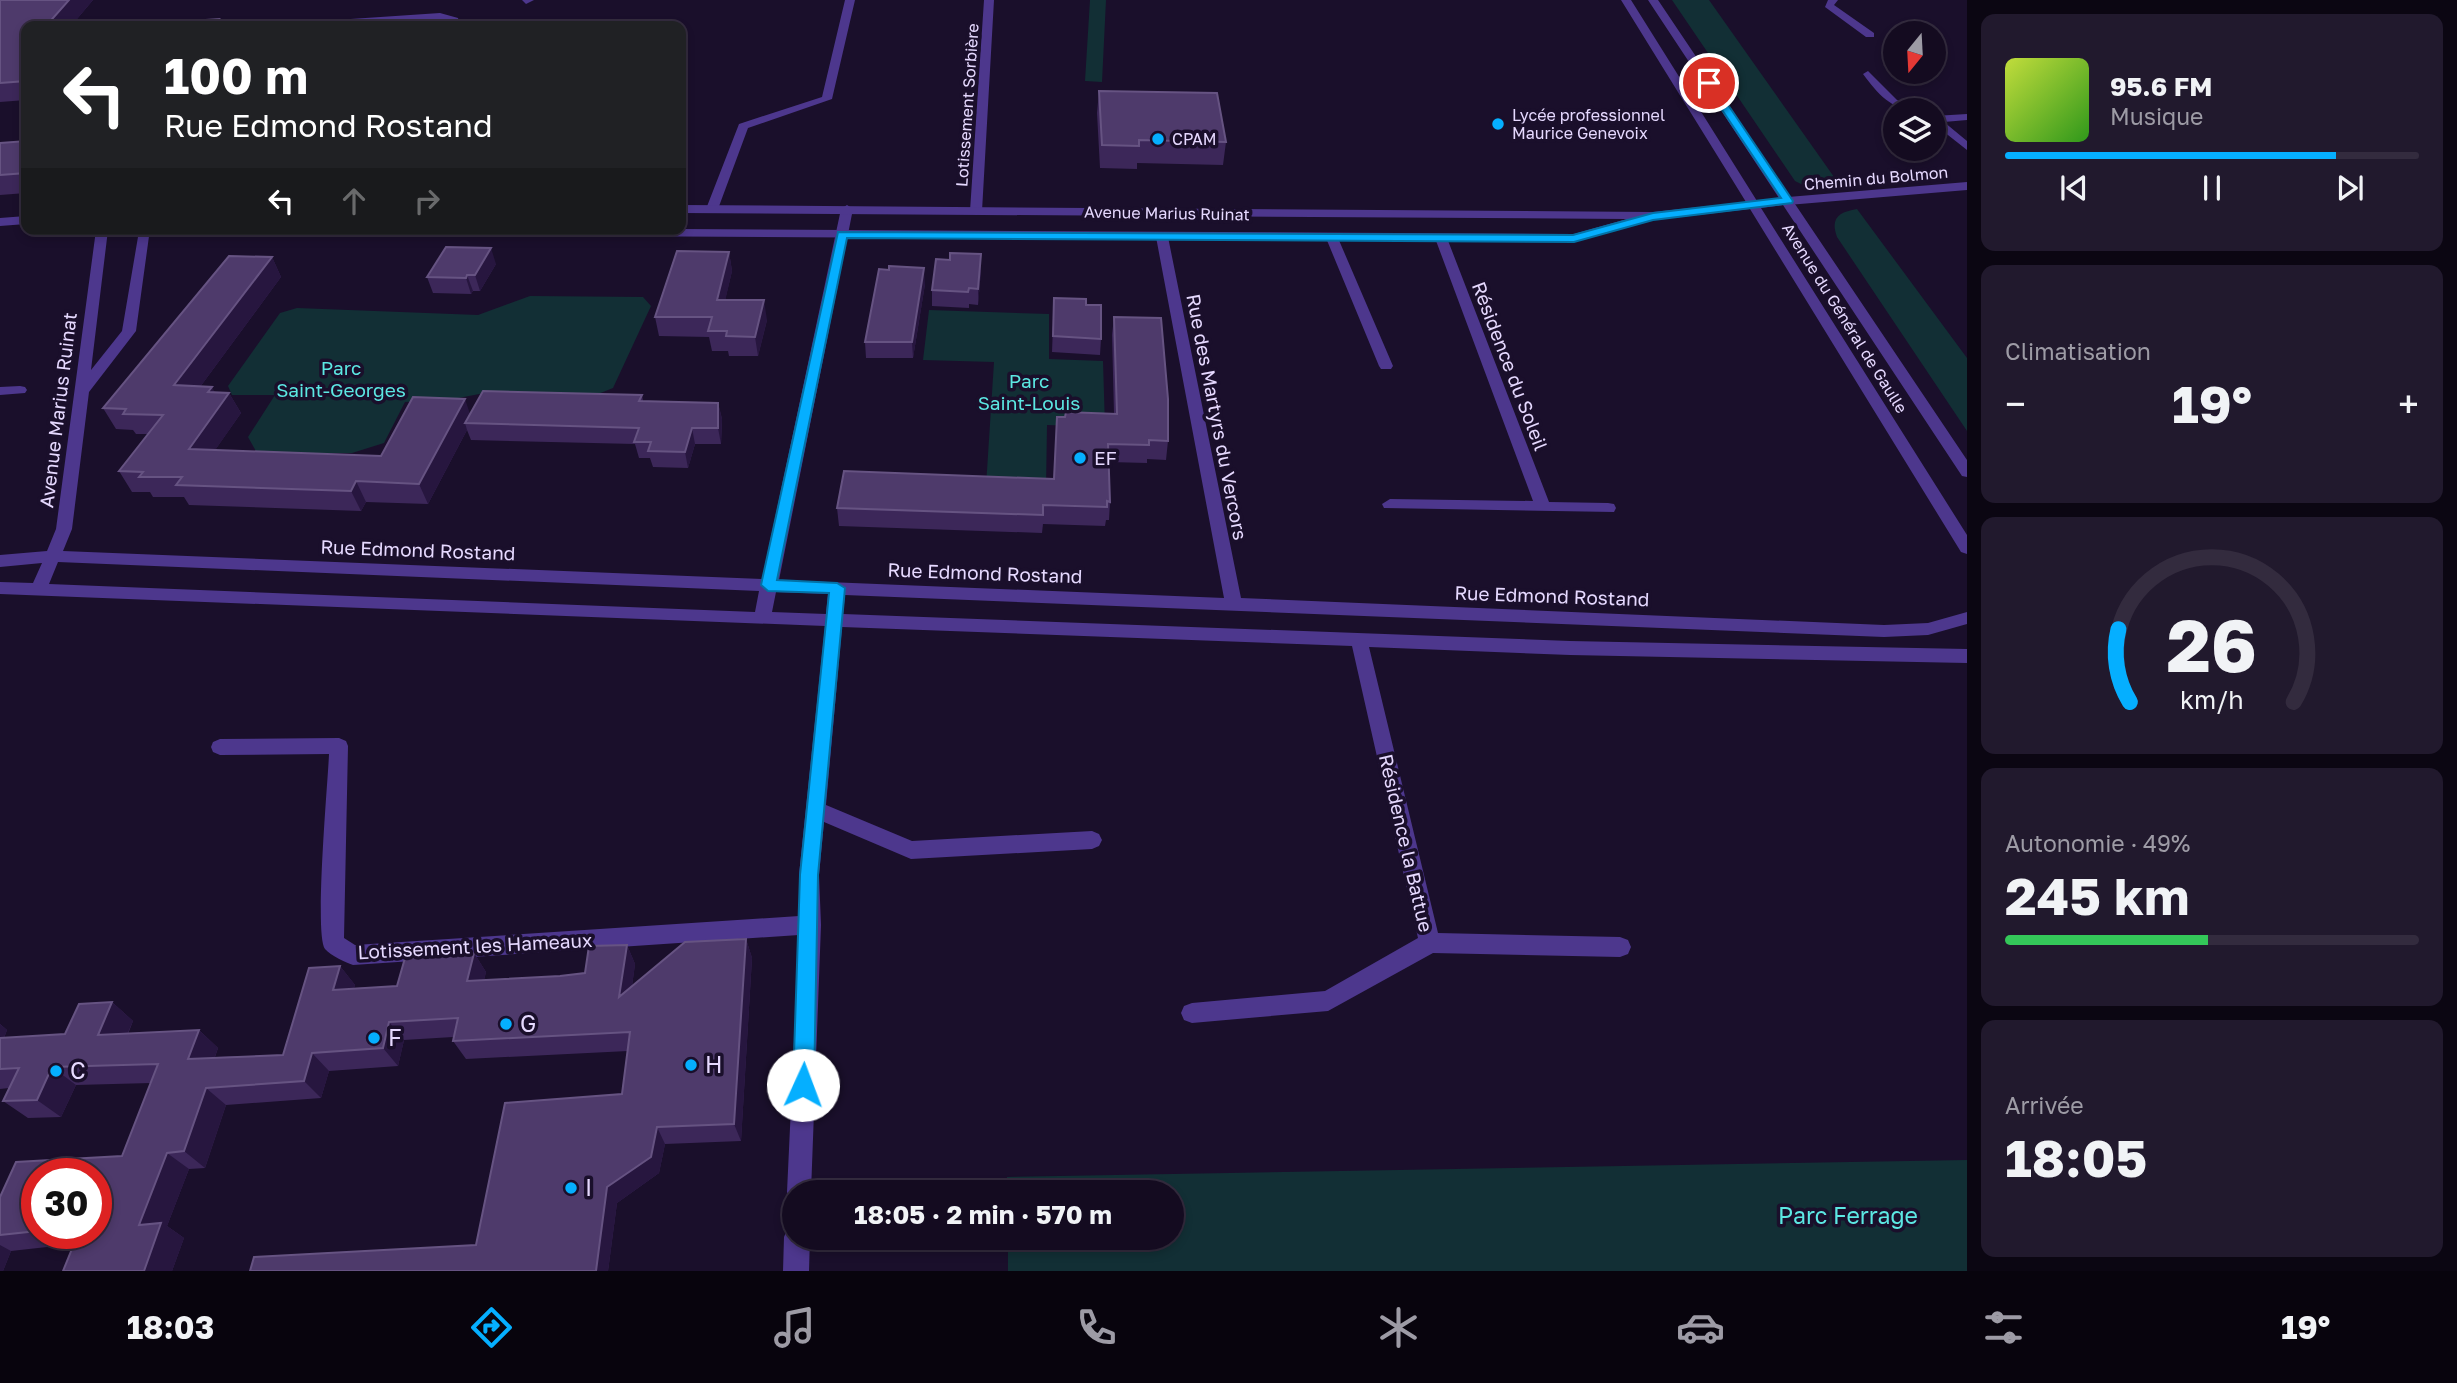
<!DOCTYPE html>
<html lang="fr">
<head>
<meta charset="utf-8">
<style>
	body { margin:0; font-family:"Golos Text",sans-serif; background:#21192d; color:#f1f3f6; height:100vh; display:flex; flex-direction:column; font-size:26px; white-space:nowrap }
	* { box-sizing:border-box; margin:0 }
	p { font-size:23px; color:#9d9ba5 }
	.icon { flex:none; width:38px; height:38px; fill:none; stroke:currentColor; stroke-width:2; stroke-linecap:round; stroke-linejoin:round }
	.map { position:relative; flex:1; overflow:hidden }
	.panel { display:flex; flex-direction:column; gap:14px; padding:14px; background:#0b0612; width:490px }
	.panel>* { flex:none }
	.guide { position:absolute; left:21px; top:21px; width:665px; height:214px; border-radius:14px; box-shadow:0 4px 10px #0003,0 0 0 2px #332b3e; background:#202124; color:#fff; overflow:hidden }
	.needle { width:46px; rotate:198deg }
	.tools { position:absolute; left:1883px; top:21px; display:grid; gap:14px }
	.tools a { display:grid; place-items:center; width:63px; height:63px; border-radius:50%; background:#140b20; box-shadow:0 4px 10px #0003,0 0 0 2px #332b3e; font-size:35px }
	.speed { position:absolute; left:21px; top:1158px; display:flex; gap:14px; font-size:35px; font-weight:700; text-align:center }
	.speed>* { display:grid; place-content:center; width:91px; height:91px; border-radius:50%; background:#140b20; box-shadow:0 4px 10px #0003,0 0 0 2px #332b3e; line-height:1 }
	.speed .limit { border:10px solid #d22; background:#fff; color:#111 }
	.pin { position:absolute; display:grid; place-items:center; width:60px; height:60px; color:#fff; margin:-30px; border:4px solid #fff; border-radius:50%; box-shadow:0 2px 7px #0007 }
	.me { position:absolute; width:77px; margin:-38px; rotate:2deg; stroke-linejoin:round; filter:drop-shadow(0 0 5px #0008) }
	.turn { display:flex; align-items:center; gap:24px; height:147px; padding:0 28px; font-size:32px }
	.turn .icon { width:91px; height:91px; stroke-width:2.5 }
	.turn b { display:block; font-size:49px; line-height:60px }
	.lanes { display:flex; align-items:center; height:66px; padding:0 28px; background:#0003; justify-content:center; gap:35px; direction:ltr }
	.lanes .off { opacity:.35 }
	.big { font-size:52px; font-weight:700; line-height:1.1 }
	.panel .tile { flex:1; display:flex; flex-direction:column; justify-content:center; gap:10px; min-width:0; padding:0 24px; border-radius:14px; background:#21192d }
	.panel .dial { align-items:center; gap:0 }
	.dial svg { height:182px; overflow:visible; fill:none; stroke:#332b3e; stroke-width:7; stroke-linecap:round; text-anchor:middle }
	.dial text { fill:#f1f3f6; stroke:none }
	.song { display:flex; align-items:center; gap:21px }
	.cover { width:84px; height:84px; border-radius:10px; background:linear-gradient(135deg,hsl(70 70% 55%),hsl(110 70% 35%)) }
	.played { height:7px; border-radius:4px; background:linear-gradient(90deg,#05afff 80%,#332b3e 80%) }
	.keys { display:flex; justify-content:space-around; direction:ltr }
	.heat { display:flex; justify-content:space-between; align-items:center; font-size:38px; direction:ltr }
	.charge { height:10px; border-radius:5px; background:linear-gradient(90deg,#34c759 49%,#332b3e 0) }
	.trip { position:absolute; left:782px; top:1180px; width:402px; height:70px; border-radius:35px; background:#140b20; box-shadow:0 4px 10px #0003,0 0 0 2px #332b3e; font-weight:700; line-height:70px; text-align:center }
	.menu { display:flex; height:112px; justify-content:space-around; align-items:center; background:#08040d; color:#9d9ba5 }
	.menu .icon { width:49px; height:49px }
	.menu .current { color:#05afff }
	.menu b { font-size:32px; color:#f1f3f6 }
	main { display:flex; flex:1; min-height:0 }
	.map>svg:first-child { display:block }
	.green { fill:#122f35 }
	.lines { fill:none; stroke-linecap:round; stroke-linejoin:round }
	.minor { fill:#4d378d; fill-rule:evenodd }
	.tertiary { fill:#4d378d; fill-rule:evenodd }
	.wall { fill:#3c2759; fill-rule:evenodd }
	.shaded-wall { fill:#27163f }
	.building { fill:#4e3a6b; stroke:#665382; stroke-width:2 }
	.route { fill:#05afff; stroke:#0372a6; stroke-width:2 }
	.poi-dot { fill:#05afff; stroke:#1a0f2b; stroke-width:2.5 }
	.labels { text-anchor:middle; stroke-width:7; stroke-linejoin:round; paint-order:stroke }
	.far-street-label { font-size:16px; fill:#e6d9ff; stroke:#1a0f2b }
	.far-poi-label { font-size:16px; fill:#e6d9ff; stroke:#1a0f2b; text-anchor:start }
	.street-label { font-size:19px; fill:#e6d9ff; stroke:#1a0f2b }
	.park-label { font-size:19px; fill:#5ce8e3; stroke:#1a0f2b }
	.poi-label { font-size:19px; fill:#e6d9ff; stroke:#1a0f2b; text-anchor:start }
	.near-poi-label { font-size:23px; fill:#e6d9ff; stroke:#1a0f2b; text-anchor:start }
	.near-park-label { font-size:23px; fill:#5ce8e3; stroke:#1a0f2b }
</style>
</head>
<body>
<main>
<div class="map">
<svg width="1967" height="1271" viewBox="0 0 1967 1271">
	<rect width="100%" height="100%" fill="#1a0f2b"/>
	<path class="green" d="M1090,0H1106L1102,82L1085,81Z
		M1672,0H1709L1839,184L1807,187L1795,181Z
		M1857,209L1967,358V431L1837,237C1830,218 1839,212 1857,209Z
		M530,296L643,297L651,306L613,388L598,394L495,391L448,400L405,402L384,443L352,453H257L248,437L275,395H232L228,386L280,313L297,308L478,315Z
		M929,310L1049,314V359L1103,361L1105,427L1047,425L1046,488L986,486L994,362L923,360Z
		M1967,1160V1271H1008V1237H1172V1192H1007V1177Z"/>
	<g class="lines">
		<path class="minor" d="M522,0H534L526,4Z
			M845,0H855L832,99L748,128L718,209L708,212L706,209L739,124L822,97Z
			M984,0H994L982,211L976,215L970,211Z
			M1828,0H1838L1834,5L1874,33V37H1866L1825,7Z
			M440,13L458,18L460,26H450V22L440,19L331,26H286L291,23Z
			M1868,71L1897,100L1917,110C1891,110 1878,94 1863,74Z
			M1967,114V120L1944,122L1967,141V150L1934,124V116Z
			M1967,182V190L1788,205L1782,201L1788,197Z
			M847,205L853,209L779,580L1224,598L1156,237L1162,233L1168,237L1241,598L1884,625L1928,623L1967,612V624L1928,635L1884,637L845,595L843,614L1570,641L1967,649V663L1570,655L1369,647L1438,933L1620,937L1628,940L1631,947L1628,954L1620,957L1433,953L1328,1011L1192,1023L1184,1020L1181,1013L1184,1006L1192,1003L1325,991L1418,938L1352,646L842,627L826,805L912,841L1092,831L1099,834L1102,840L1099,846L1092,849L911,859L824,822L819,875L821,925L811,1192H794V1202L790,1201L787,1192L799,935L353,965C345,962 331,956 325,949C314,935 328,781 329,754L220,755L213,752L211,747L213,742L220,739L339,738L346,741L348,746L344,938L355,945L799,916V875L825,626L0,594V582L33,583L42,563L0,567V555L47,551L56,529L96,230H108L91,370L122,331L139,231L150,229L136,331L89,392L72,529L63,551L762,579L841,209ZM58,562L759,591L755,612L49,584ZM776,592L828,594L826,614L772,612Z
			M1332,234L1338,238L1393,366L1391,369H1381L1379,366L1326,238Z
			M1441,234L1447,238L1549,502L1608,503L1614,504L1616,508L1614,512L1384,508L1382,504L1390,499L1533,501L1435,238Z
			M20,386L25,387L27,390L25,393L0,395V387Z
			M794,1226V1237H810L809,1271H783L784,1237L788,1228Z"/>
		<path class="tertiary" d="M1621,0H1631L1757,201L1779,198L1648,0H1658L1967,460V477L1962,476L1783,205L1761,208L1967,535V554L1961,552L1750,209L1654,220L1574,242L100,233L94,229H681L1574,234L1627,219L681,213V205L1653,212L1746,202Z
			M26,216V224L0,226V218Z"/>
	</g>
	<path class="wall" d="M0,0H93L71,26H26V100L0,102Z
		M1099,91L1226,142L1223,165L1137,163V169L1100,168L1097,113Z
		M26,141V193L0,195V143Z
		M729,252L732,271L725,300L767,320L758,356H729L728,351H712L709,337L659,336L655,317Z
		M272,257L281,277L200,387L215,392L229,393L241,413L215,450L381,456L470,414L642,395L643,401L718,403L722,419L721,444H695L688,468L653,467L650,458H639L635,444L471,440L467,430L428,504L366,502L361,511L189,505L184,497H153L150,492H132L119,471L148,434H136L133,430L116,429L103,408Z
		M496,264L480,291H473L471,294L433,293L427,277Z
		M889,270L925,284L913,358H866L865,342Z
		M981,270L978,305L969,304V308L932,306V290Z
		M1054,298L1086,305L1101,339L1100,355L1052,352Z
		M1114,317L1168,441L1166,460L1147,459V463L1109,462L1110,502L1109,520H1106L1105,526L1043,524L1042,533L839,526L837,508L1054,479L1065,417L1114,414L1112,335Z
		M746,939L752,958L741,1141L665,1144L659,1173L617,1203L608,1271H250L254,1257L476,1245L505,1103L622,1094L628,1051L466,1059L453,1041V1037L404,1040L398,1066L329,1071L321,1098L226,1105L205,1168L189,1169L167,1226L184,1238L172,1271H63L74,1244L11,1251L3,1271H0V1197L16,1162L122,1156L151,1083L76,1085L61,1117L28,1118L3,1101L9,1088L0,1089V1024L7,1030L4,1038L65,1034L79,1004L112,1002L133,1021L128,1034L199,1030L218,1048L215,1057L283,1055L309,968L340,966L355,985L354,988L397,986L405,958L474,953L486,972L484,980L560,976L585,973L589,946L627,945L635,964L632,986L685,942ZM37,1174H96V1234H37Z"/>
	<path class="shaded-wall" d="M69,0H93L71,26H46Z
		M219,19L222,26H215Z
		M491,248L496,264L480,291L475,275Z
		M729,252L732,271L721,319L717,300Z
		M981,254V270L978,305V289Z
		M272,257L281,277L186,406L174,385Z
		M924,268L925,284L913,358L912,342Z
		M467,275L473,291L471,294L466,278Z
		M764,300L767,320L758,356L755,337Z
		M212,387L221,404L229,393L241,413L202,469L189,449L208,392Z
		M465,399L472,420L465,423L467,430L428,504L419,484Z
		M718,403L722,419L721,444L718,428Z
		M692,428L695,444L688,468L685,452Z
		M356,481L366,502L361,511L351,491Z
		M746,939L752,958L741,1141L734,1124Z
		M627,945L635,964L628,1016L619,997Z
		M474,953L486,972L479,1000L467,981Z
		M340,966L355,985L348,1009L333,990Z
		M112,1002L133,1021L119,1053L98,1035Z
		M389,1022L404,1040L398,1066L383,1048Z
		M0,1024L7,1030L0,1048Z
		M199,1030L218,1048L208,1076L188,1059Z
		M312,1053L329,1071L321,1098L304,1081Z
		M52,1067L76,1085L61,1117L37,1100Z
		M206,1088L226,1105L205,1168L184,1151Z
		M657,1127L665,1144L659,1173L617,1203L608,1271H596L607,1187Z
		M167,1153L189,1169L167,1226L184,1238L172,1271H144L139,1225Z
		M0,1245L11,1251L3,1271H0Z"/>
	<path class="building" d="M0,0H69L46,26H26V81L0,83Z
		M219,19L215,26H113Z
		M1099,91L1217,93L1226,142L1139,140V146L1102,145Z
		M26,141V173L0,175V143Z
		M446,247L491,248L475,275H467L466,278L427,277Z
		M677,251L729,252L717,300H764L755,337L726,336L727,331H708L712,317H655Z
		M950,253L981,254L978,289L969,288L968,292L932,290L936,259L950,260Z
		M229,256L272,257L174,385L212,387L208,392L229,393L189,449L381,456L413,397L465,399L419,484L356,481L351,491L176,485L182,477H139L143,472L119,471L163,415L123,414L126,409L103,408Z
		M889,266L924,268L912,342H865L879,269L889,270Z
		M1054,298L1086,299V305H1101V339L1053,336Z
		M1114,317L1161,318L1168,399V441L1149,440V445L1108,444L1110,502L1107,501V507L1043,505V515L837,508L844,471L1054,479L1057,417H1065L1066,412L1117,414Z
		M483,391L642,395L639,401L718,403V428H692L685,452L648,451L651,442H634L639,428L465,423Z
		M746,939L734,1124L657,1127L651,1157L607,1187L596,1271H250L254,1257L476,1245L505,1103L622,1094L630,1032L453,1041L458,1018L389,1022L383,1048L312,1053L304,1081L206,1088L184,1151L167,1153L139,1225L161,1223L144,1271H63L78,1234H96V1174H37V1231L0,1235V1197L16,1162L122,1156L158,1064L52,1067L37,1100L3,1101L19,1068L0,1069V1038L65,1034L79,1004L112,1002L98,1035L199,1030L188,1059L283,1055L309,968L340,966L333,990L397,986L405,958L474,953L467,981L560,976L585,973L589,946L627,945L619,997L685,942Z"/>
	<path class="route" d="M1709,80L1712,81L1793,201L1792,203L1653,220L1574,242L847,238L777,580L837,583L845,588L818,875L814,1085L811,1092L803,1096L796,1092L793,1085L800,875L829,593L768,591L761,585L838,232L1573,235L1653,213L1781,198L1704,83Z"/>
	<g class="poi-dot">
		<circle cx="1498" cy="124" r="7"/>
		<circle cx="1158" cy="139" r="7"/>
		<circle cx="1080" cy="458" r="7"/>
		<circle cx="506" cy="1024" r="7"/>
		<circle cx="374" cy="1038" r="7"/>
		<circle cx="691" cy="1065" r="7"/>
		<circle cx="56" cy="1071" r="7"/>
		<circle cx="571" cy="1188" r="7"/>
	</g>
	<g class="labels">
		<g class="far-street-label">
			<text transform="translate(967 105) rotate(-86)" y="6">Lotissement Sorbière</text>
			<text transform="translate(1876 178) rotate(-5)" y="6">Chemin du Bolmon</text>
			<text transform="translate(1167 213) rotate(1)" y="6">Avenue Marius Ruinat</text>
			<text transform="translate(1845 318) rotate(58)" y="6">Avenue du Général de Gaulle</text>
		</g>
		<g class="far-poi-label">
			<text x="1512" y="121">Lycée professionnel<tspan x="1512" dy="18">Maurice Genevoix</tspan></text>
			<text x="1172" y="145">CPAM</text>
		</g>
		<g class="street-label">
			<text transform="translate(1510 366) rotate(69)" y="7">Résidence du Soleil</text>
			<text transform="translate(58 410) rotate(-83)" y="7">Avenue Marius Ruinat</text>
			<text transform="translate(1217 417) rotate(79)" y="7">Rue des Martyrs du Vercors</text>
			<text transform="translate(418 550) rotate(2)" y="7">Rue Edmond Rostand</text>
			<text transform="translate(985 573) rotate(2)" y="7">Rue Edmond Rostand</text>
			<text transform="translate(1552 596) rotate(2)" y="7">Rue Edmond Rostand</text>
			<text transform="translate(1406 843) rotate(77)" y="7">Résidence la Battue</text>
			<text transform="translate(475 946) rotate(-3)" y="7">Lotissement les Hameaux</text>
		</g>
		<g class="park-label">
			<text x="341" y="375">Parc<tspan x="341" dy="22">Saint-Georges</tspan></text>
			<text x="1029" y="388">Parc<tspan x="1029" dy="22">Saint-Louis</tspan></text>
		</g>
		<g class="poi-label">
			<text x="1094" y="465">EF</text>
		</g>
		<g class="near-poi-label">
			<text x="520" y="1032">G</text>
			<text x="388" y="1046">F</text>
			<text x="705" y="1073">H</text>
			<text x="70" y="1079">C</text>
			<text x="585" y="1196">I</text>
		</g>
		<g class="near-park-label">
			<text x="1848" y="1224">Parc Ferrage</text>
		</g>
	</g>
</svg>
<div class="tools">
<a><svg class="needle" viewBox="-14 -14 28 28"><path d="M0-13l5 13h-10z" fill="#e53935"/><path d="M0 13l5-13h-10z" fill="#9d9ba5"/></svg></a>
<a><svg class="icon" aria-label="layers" viewBox="0 0 24 24"><path d="M12 4l9 5-9 5-9-5zM3 14l9 5 9-5"/></svg></a>
</div>
<div class="speed"><div class="limit">30</div></div>
<div class="pin" style="left:1709px;top:83px;background:#d93025"><svg class="icon" aria-label="arrive" viewBox="0 0 24 24"><path d="M6 21V4h12l-3 4 3 4H6"/></svg></div>
<svg class="me" style="left:803px;top:1085px" viewBox="-20 -20 40 40"><circle r="19" fill="#fff"/><path d="M0-13L10 11 0 6-10 11z" fill="#05afff"/></svg>
<div class="trip">18:05 · 2 min · 570 m</div>
<div class="guide">
<div class="turn"><svg class="icon" aria-label="left" viewBox="0 0 24 24"><path d="M17 20v-9H6M10 6l-5 5 5 5"/></svg><div><b>100 m</b>Rue Edmond Rostand</div></div>
<div class="lanes"><svg class="icon" aria-label="left" viewBox="0 0 24 24"><path d="M17 20v-9H6M10 6l-5 5 5 5"/></svg><svg class="icon off" aria-label="ahead" viewBox="0 0 24 24"><path d="M12 20V5M6 11l6-6 6 6"/></svg><svg class="icon off" aria-label="right" viewBox="0 0 24 24"><path d="M7 20v-9h11M14 6l5 5-5 5"/></svg></div>
</div>
</div>
<section class="panel">
<div class="tile">
<div class="song"><i class="cover"></i><div><b>95.6 FM</b><p>Musique</p></div></div>
<div class="played"></div>
<div class="keys"><svg class="icon" aria-label="previous" viewBox="0 0 24 24"><path d="M18 5L8 12l10 7zM5 5v14"/></svg><svg class="icon" aria-label="pause" viewBox="0 0 24 24"><path d="M8 5v14M16 5v14"/></svg><svg class="icon" aria-label="next" viewBox="0 0 24 24"><path d="M6 5l10 7-10 7zM19 5v14"/></svg></div>
</div>
<div class="tile"><p>Climatisation</p>
<div class="heat"><a>−</a><b class="big">19°</b><a>+</a></div>
</div>
<div class="tile dial"><svg viewBox="0 0 100 80">
<path d="M14 69A42 42 0 1 1 86 69"/>
<path d="M14 69A42 42 0 0 1 9 37" stroke="#05afff"/>
<text x="50" y="56" font-size="32" font-weight="700">26</text>
<text x="50" y="72" font-size="11">km/h</text>
</svg></div>
<div class="tile"><p>Autonomie · 49%</p><b class="big">245 km</b><div class="charge"></div></div>
<div class="tile"><p>Arrivée</p><b class="big">18:05</b></div>
</section>
</main>
<nav class="menu">
<b>18:03</b>
<svg class="icon current" aria-label="directions" viewBox="0 0 24 24"><path d="M12 3l9 9-9 9-9-9zM9 14v-3h6M13 9l2 2-2 2"/></svg>
<svg class="icon" aria-label="music" viewBox="0 0 24 24"><path d="M9 18V5l10-2v13"/><circle cx="6" cy="18" r="3"/><circle cx="16" cy="16" r="3"/></svg>
<svg class="icon" aria-label="phone" viewBox="0 0 24 24"><path d="M5 4h4l2 5-3 2q2 4 5 5l2-3 5 2v4C11 20 4 13 5 4z"/></svg>
<svg class="icon" aria-label="climate" viewBox="0 0 24 24"><path d="M12 3v18M4 7l16 10M4 17L20 7"/></svg>
<svg class="icon" aria-label="car" viewBox="0 0 24 24"><path d="M5 17H2v-5l4-1 3-4h7l3 4 3 1v5h-3M9 17h6M6 11h13"/><circle cx="7" cy="17" r="2"/><circle cx="17" cy="17" r="2"/></svg>
<svg class="icon" aria-label="filters" viewBox="0 0 24 24"><path d="M4 7h16M4 17h16"/><circle cx="9" cy="7" r="2"/><circle cx="15" cy="17" r="2"/></svg>
<b>19°</b>
</nav>
</body>
</html>
